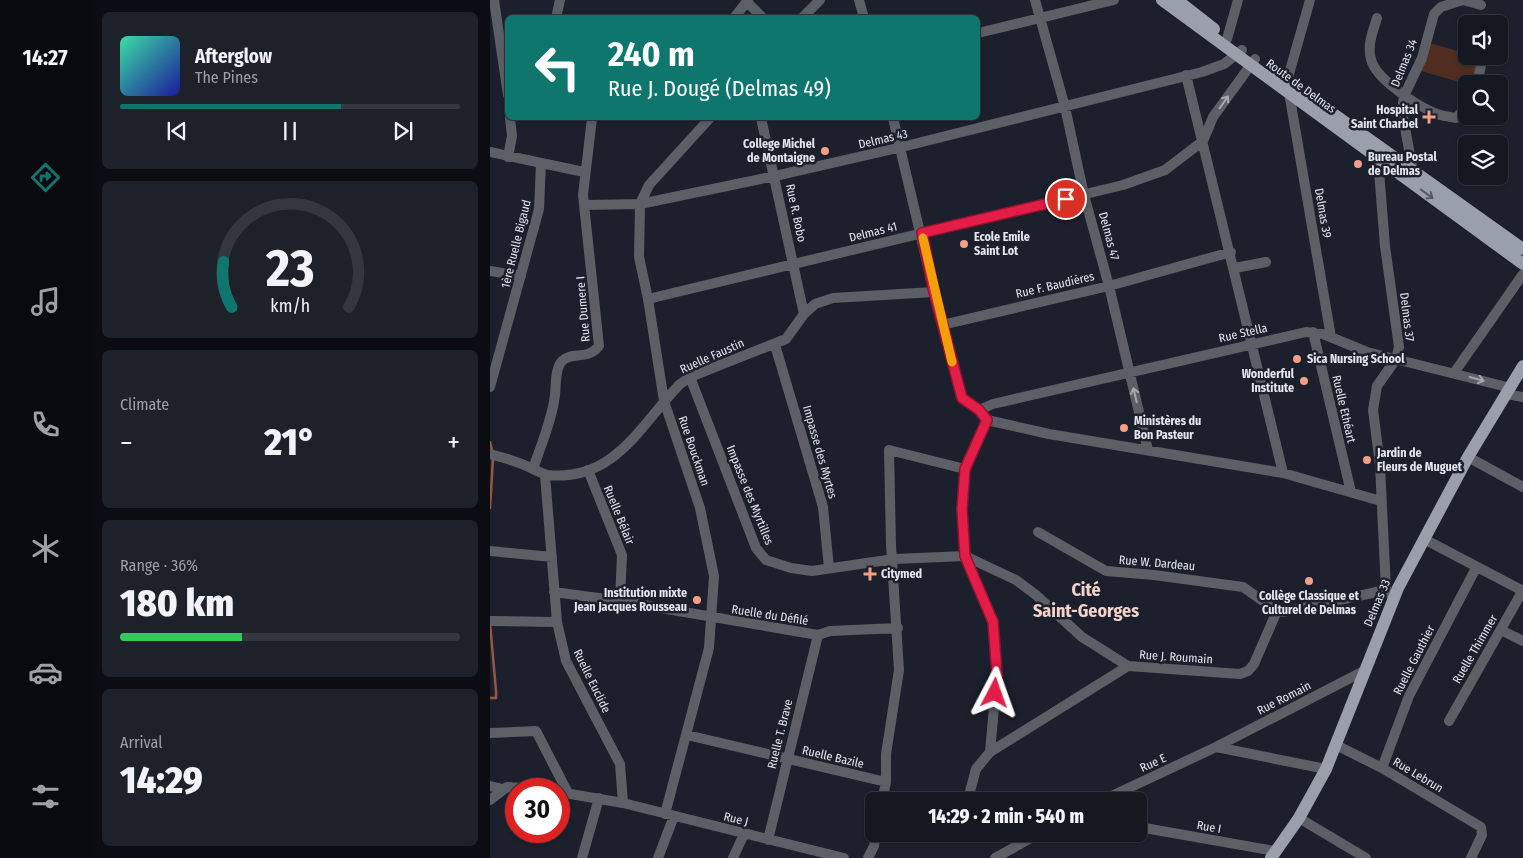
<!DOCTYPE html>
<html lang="en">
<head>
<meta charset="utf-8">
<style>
	body { margin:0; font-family:"Fira Sans Condensed",sans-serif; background:#1d212a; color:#f1f3f6; height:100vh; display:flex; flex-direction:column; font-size:19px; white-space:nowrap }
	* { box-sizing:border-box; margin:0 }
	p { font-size:16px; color:#9da0a5 }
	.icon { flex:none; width:28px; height:28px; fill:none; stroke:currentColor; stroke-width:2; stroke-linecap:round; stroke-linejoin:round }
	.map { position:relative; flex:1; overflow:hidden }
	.drawer { display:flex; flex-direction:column; gap:12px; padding:12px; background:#0b0d12; width:400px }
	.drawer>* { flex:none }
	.banner { position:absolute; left:15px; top:15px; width:475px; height:105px; border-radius:8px; box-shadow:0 1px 4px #0004,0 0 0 1px #33373f; background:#0f766e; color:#fff; overflow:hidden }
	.controls { position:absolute; left:968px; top:15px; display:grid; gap:10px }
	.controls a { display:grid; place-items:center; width:50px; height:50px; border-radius:8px; background:#141821; box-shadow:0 1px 4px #0004,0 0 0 1px #33373f; font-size:25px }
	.speed { position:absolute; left:15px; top:778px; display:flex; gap:10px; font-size:25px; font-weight:700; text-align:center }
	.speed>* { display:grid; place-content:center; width:65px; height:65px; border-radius:50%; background:#141821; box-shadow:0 1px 4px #0004,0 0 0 1px #33373f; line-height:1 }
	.speed .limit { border:8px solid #d22; background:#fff; color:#111 }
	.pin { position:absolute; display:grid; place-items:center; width:42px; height:42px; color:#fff; margin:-21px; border:2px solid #fff; border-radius:50%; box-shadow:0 1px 5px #0007 }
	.me { position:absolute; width:55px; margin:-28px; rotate:4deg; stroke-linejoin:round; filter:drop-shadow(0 0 4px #0008) }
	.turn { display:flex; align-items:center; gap:18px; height:105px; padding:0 20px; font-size:22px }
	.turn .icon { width:65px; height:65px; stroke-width:2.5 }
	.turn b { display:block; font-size:35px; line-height:42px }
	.big { font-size:38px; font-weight:800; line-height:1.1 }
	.drawer .card { flex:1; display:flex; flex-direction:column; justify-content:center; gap:8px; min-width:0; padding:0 18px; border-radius:8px; background:#1d212a }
	.drawer .dial { align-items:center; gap:0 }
	.dial svg { height:130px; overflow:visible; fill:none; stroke:#33373f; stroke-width:7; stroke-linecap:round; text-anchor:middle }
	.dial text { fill:#f1f3f6; stroke:none }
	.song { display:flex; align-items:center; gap:15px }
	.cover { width:60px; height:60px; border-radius:8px; background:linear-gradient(135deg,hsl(160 70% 55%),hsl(240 70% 35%)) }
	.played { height:5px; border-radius:2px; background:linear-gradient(90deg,#0f766e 65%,#33373f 65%) }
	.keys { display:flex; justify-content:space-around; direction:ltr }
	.heat { display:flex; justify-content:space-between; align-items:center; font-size:28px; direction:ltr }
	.charge { height:8px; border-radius:4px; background:linear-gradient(90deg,#34c759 36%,#33373f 0) }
	.trip { position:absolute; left:375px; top:792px; width:282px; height:50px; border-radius:8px; background:#141821; box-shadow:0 1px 4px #0004,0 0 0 1px #33373f; font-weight:800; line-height:50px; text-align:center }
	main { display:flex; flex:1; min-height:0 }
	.tab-bar { display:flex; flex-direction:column; width:90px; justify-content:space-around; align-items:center; background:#080a0d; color:#9da0a5 }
	.tab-bar .icon { width:35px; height:35px }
	.tab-bar .current { color:#0f766e }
	.tab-bar b { font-size:22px; color:#f1f3f6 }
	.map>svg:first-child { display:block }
	.green { fill:#512c21 }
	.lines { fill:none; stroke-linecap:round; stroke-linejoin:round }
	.stream { stroke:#995743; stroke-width:2.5 }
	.minor { stroke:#5d5f66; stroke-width:10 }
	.major { stroke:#9a9fac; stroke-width:12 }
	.oneway { stroke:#a6a9b1 }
	.oneway2 { stroke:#545966 }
	.route-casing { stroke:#92132f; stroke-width:12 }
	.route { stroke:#e11d48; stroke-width:9 }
	.slow { stroke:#f59e0b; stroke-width:9 }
	.poi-dot { fill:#f39f85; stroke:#1b202c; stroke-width:2 }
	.labels { text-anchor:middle; stroke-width:5; stroke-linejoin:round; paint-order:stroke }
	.street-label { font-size:12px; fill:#e2e6ee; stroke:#1b202c }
	.poi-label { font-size:12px; font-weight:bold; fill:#e2e6ee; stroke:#1b202c; text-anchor:start }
	.district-label { font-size:18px; font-weight:bold; fill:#f4d2c8; stroke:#1b202c }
</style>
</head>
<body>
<main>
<nav class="tab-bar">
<b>14:27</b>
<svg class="icon current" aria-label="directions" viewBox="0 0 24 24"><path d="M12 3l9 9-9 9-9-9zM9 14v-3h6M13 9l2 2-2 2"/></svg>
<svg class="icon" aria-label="music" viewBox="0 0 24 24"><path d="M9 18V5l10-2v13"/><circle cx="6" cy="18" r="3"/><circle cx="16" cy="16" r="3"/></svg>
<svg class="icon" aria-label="phone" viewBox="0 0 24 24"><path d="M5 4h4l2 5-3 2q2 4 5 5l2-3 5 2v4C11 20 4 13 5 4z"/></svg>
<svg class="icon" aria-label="climate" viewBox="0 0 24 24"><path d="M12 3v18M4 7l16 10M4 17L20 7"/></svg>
<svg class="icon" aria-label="car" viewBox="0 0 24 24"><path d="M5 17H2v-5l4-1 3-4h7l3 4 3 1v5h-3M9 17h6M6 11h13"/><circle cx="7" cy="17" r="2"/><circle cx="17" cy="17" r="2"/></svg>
<svg class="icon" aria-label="filters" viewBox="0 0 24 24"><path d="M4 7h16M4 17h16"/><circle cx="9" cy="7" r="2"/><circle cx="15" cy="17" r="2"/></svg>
</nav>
<section class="drawer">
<div class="card">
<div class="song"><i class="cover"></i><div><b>Afterglow</b><p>The Pines</p></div></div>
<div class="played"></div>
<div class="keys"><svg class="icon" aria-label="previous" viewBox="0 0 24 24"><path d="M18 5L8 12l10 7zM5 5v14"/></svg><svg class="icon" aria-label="pause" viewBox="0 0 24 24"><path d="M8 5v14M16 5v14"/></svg><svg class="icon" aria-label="next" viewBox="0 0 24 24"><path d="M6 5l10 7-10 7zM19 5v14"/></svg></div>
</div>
<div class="card dial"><svg viewBox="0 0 100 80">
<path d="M14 69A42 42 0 1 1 86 69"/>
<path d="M14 69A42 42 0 0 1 9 41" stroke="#0f766e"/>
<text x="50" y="56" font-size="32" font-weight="700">23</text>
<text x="50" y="72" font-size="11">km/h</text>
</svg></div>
<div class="card"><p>Climate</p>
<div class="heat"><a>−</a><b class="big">21°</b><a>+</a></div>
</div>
<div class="card"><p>Range · 36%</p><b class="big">180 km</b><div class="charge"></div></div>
<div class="card"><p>Arrival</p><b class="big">14:29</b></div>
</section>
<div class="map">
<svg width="1033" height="858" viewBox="0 0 1033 858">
	<rect width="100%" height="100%" fill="#1b202c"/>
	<path class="green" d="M939,43L976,53V56L989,57L985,84H976L931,71Z"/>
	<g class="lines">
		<path class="stream" d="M0,442L2,450
			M0,508L3,458
			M0,698H6V691L0,623"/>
		<path class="minor" d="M4,0L18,95
			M369,0L374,18
			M545,0L575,107L594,195L619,286L658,450
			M820,0L797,81L841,337
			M257,2L273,18
			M66,18L70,0
			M244,18L258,0
			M312,18L330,0
			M887,18C883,31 877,45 881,59C885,79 929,107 947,114C953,116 960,117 966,118L976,107
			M488,33L624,0
			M737,39L748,0
			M696,75L793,473
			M987,84L993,56
			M271,118L314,314
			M403,118L444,292L472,398L489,410L493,416
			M0,152L94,172
			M892,154L888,159L895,246L909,347L906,359L887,386L883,410L890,465L896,590
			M18,157L22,136L20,118
			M923,172L912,111L914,96L932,58L944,14L951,7L973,0L991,5
			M95,205L150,204L285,176L412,147L712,72L734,64L752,50
			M745,268L776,262
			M0,271L31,276
			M158,299L633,185L675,170L713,141L723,117L765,59
			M452,325L619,286L741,252
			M823,332L861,492
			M285,345L333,507L339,568
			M964,373L1033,274
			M200,377L266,548L276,560L301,568L322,571L404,559L475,556L526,580L546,595L592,637L638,666
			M0,387L49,209L51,163
			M1017,394L1033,397
			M489,410L503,404L816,332L833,334L877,352L1021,388
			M497,420L559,434L793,473L891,501
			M497,420L475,469L472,509L475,556L503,621L507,674L500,752
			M0,454C15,458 30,462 43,469C48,471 52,474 57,475C124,482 150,426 189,385L200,377L296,339L314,314L325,304L343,298L444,292
			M978,457L1033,487
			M43,469C51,445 62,420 65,395C66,386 65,368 72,361C82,351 97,361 109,346L93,195L102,118
			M98,470L132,555L130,601
			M55,475L67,622L76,661L130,764L133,803
			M548,532L616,571L664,575L753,587L787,611
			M934,539L1033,591
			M0,551L62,557
			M64,592L130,601L328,635L340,631L408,628
			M0,621L67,622
			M1011,630L1033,641
			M959,721L1033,590
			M0,733L46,731L78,793
			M197,735L396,782
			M846,745L892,768L991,827L992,835L981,858
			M726,747L836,769
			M892,768L919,696L986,568
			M0,786L13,789
			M69,792L133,803L354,858
			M478,799L486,769L500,752L638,666L750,674L758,671L764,664L787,611L794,612L896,590L903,598
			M0,800L17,787L46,789
			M392,801L396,782V754L409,670L401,545L399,450L475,469
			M611,801L726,747L874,671
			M175,814L219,648L224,576L210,508L174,401L158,299L149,257L150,204L159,185L220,118
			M809,818L876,858
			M649,827L785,851
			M278,840L328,635
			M92,858L109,798
			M168,858L184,816
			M243,858L254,834
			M378,858L384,846L386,834
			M505,858L548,834"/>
		<path class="major" d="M672,0L1033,264
			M687,0L724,29
			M783,71L1033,249
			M781,858L809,818L836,769L908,588L978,457L1033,366"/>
	</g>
	<defs><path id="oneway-shaft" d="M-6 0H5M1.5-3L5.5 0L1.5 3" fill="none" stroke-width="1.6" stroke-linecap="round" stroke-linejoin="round" transform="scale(1.25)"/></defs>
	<g class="oneway">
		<use href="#oneway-shaft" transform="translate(734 102) rotate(-55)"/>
		<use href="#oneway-shaft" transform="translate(987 379) rotate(15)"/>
		<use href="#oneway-shaft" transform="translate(645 395) rotate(-103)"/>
	</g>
	<use class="oneway2" href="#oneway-shaft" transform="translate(937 194) rotate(36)"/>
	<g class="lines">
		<defs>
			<path id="route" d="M505,693L507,674L503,622L475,556L472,509L475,469L497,420L489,410L472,398L444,292L432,233L576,199"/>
		</defs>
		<use href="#route" class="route-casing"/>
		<use href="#route" class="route"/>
		<path class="slow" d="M433,238L462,362"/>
	</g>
	<g class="poi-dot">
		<path d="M936.5 109.5h5v5h5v5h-5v5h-5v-5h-5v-5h5z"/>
		<circle cx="335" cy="151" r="5"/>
		<circle cx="868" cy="164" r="5"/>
		<circle cx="474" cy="244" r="5"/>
		<circle cx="807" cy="359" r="5"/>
		<circle cx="814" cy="381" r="5"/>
		<circle cx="634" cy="428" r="5"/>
		<circle cx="877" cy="460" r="5"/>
		<path d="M377.5 566.5h5v5h5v5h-5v5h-5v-5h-5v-5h5z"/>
		<circle cx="819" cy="581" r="5"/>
		<circle cx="207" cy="600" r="5"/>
	</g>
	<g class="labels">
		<g class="street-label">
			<text transform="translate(914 63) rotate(-68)" y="4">Delmas 34</text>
			<text transform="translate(811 86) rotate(36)" y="4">Route de Delmas</text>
			<text transform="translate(393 139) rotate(-13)" y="4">Delmas 43</text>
			<text transform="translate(306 213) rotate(78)" y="4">Rue R. Bobo</text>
			<text transform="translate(833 213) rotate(80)" y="4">Delmas 39</text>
			<text transform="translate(383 232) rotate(-14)" y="4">Delmas 41</text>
			<text transform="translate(619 236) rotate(75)" y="4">Delmas 47</text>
			<text transform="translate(26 244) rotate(-76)" y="4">1ère Ruelle Bigaud</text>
			<text transform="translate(565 285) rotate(-13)" y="4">Rue F. Baudières</text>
			<text transform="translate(93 309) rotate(-95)" y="4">Rue Dumere I</text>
			<text transform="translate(917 317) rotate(83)" y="4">Delmas 37</text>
			<text transform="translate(753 333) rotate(-13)" y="4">Rue Stella</text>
			<text transform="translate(222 356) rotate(-24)" y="4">Ruelle Faustin</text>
			<text transform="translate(854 409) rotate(77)" y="4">Ruelle Ethéart</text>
			<text transform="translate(204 451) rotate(71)" y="4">Rue Bouckman</text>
			<text transform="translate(330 452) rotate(74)" y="4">Impasse des Myrtes</text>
			<text transform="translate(260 495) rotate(68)" y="4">Impasse des Myrtilles</text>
			<text transform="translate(129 515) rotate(68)" y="4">Ruelle Bélair</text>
			<text transform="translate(667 563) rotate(5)" y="4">Rue W. Dardeau</text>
			<text transform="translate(887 603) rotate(-67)" y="4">Delmas 33</text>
			<text transform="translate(280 615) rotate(9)" y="4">Ruelle du Défilé</text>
			<text transform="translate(985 649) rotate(-60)" y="4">Ruelle Thimmer</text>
			<text transform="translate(686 657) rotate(4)" y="4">Rue J. Roumain</text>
			<text transform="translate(924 660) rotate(-63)" y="4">Ruelle Gauthier</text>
			<text transform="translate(102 681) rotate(64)" y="4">Ruelle Euclide</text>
			<text transform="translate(794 698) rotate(-27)" y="4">Rue Romain</text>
			<text transform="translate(290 734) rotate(-76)" y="4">Ruelle T. Brave</text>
			<text transform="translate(343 757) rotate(13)" y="4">Ruelle Bazile</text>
			<text transform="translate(663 763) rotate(-25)" y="4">Rue E</text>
			<text transform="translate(928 775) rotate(31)" y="4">Rue Lebrun</text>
			<text transform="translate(246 819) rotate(14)" y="4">Rue J</text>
			<text transform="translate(719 827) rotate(10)" y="4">Rue I</text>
		</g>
		<g class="poi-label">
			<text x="928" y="114" text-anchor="end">Hospital<tspan x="928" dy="14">Saint Charbel</tspan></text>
			<text x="325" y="148" text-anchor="end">College Michel<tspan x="325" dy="14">de Montaigne</tspan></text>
			<text x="878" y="161">Bureau Postal<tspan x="878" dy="14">de Delmas</tspan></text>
			<text x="484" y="241">Ecole Emile<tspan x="484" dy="14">Saint Lot</tspan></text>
			<text x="817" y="363">Sica Nursing School</text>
			<text x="804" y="378" text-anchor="end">Wonderful<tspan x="804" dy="14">Institute</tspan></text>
			<text x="644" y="425">Ministères du<tspan x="644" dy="14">Bon Pasteur</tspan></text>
			<text x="887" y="457">Jardin de<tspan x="887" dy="14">Fleurs de Muguet</tspan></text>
			<text x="391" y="578">Citymed</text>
			<text x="197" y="597" text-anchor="end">Institution mixte<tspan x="197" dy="14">Jean Jacques Rousseau</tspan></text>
			<text x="819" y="600" text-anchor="middle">Collège Classique et<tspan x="819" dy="14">Culturel de Delmas</tspan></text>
		</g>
		<g class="district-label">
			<text x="596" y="596">Cité<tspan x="596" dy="21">Saint-Georges</tspan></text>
		</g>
	</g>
</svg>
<div class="controls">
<a><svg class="icon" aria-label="sound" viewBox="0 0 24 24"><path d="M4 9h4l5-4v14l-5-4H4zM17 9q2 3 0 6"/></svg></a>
<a><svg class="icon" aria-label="search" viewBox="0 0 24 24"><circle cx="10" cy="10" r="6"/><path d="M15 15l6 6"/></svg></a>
<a><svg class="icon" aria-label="layers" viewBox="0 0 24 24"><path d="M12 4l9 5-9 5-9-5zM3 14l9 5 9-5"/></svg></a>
</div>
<div class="speed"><div class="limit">30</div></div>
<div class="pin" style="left:576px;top:199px;background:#d93025"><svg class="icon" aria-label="arrive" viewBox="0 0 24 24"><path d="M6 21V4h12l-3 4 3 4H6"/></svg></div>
<svg class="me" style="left:505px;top:693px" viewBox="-20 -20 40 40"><path d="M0-17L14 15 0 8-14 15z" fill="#e11d48" stroke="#fff" stroke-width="4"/></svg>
<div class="trip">14:29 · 2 min · 540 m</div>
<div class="banner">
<div class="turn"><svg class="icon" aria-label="left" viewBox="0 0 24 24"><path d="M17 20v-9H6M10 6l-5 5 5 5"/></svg><div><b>240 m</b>Rue J. Dougé (Delmas 49)</div></div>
</div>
</div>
</main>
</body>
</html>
